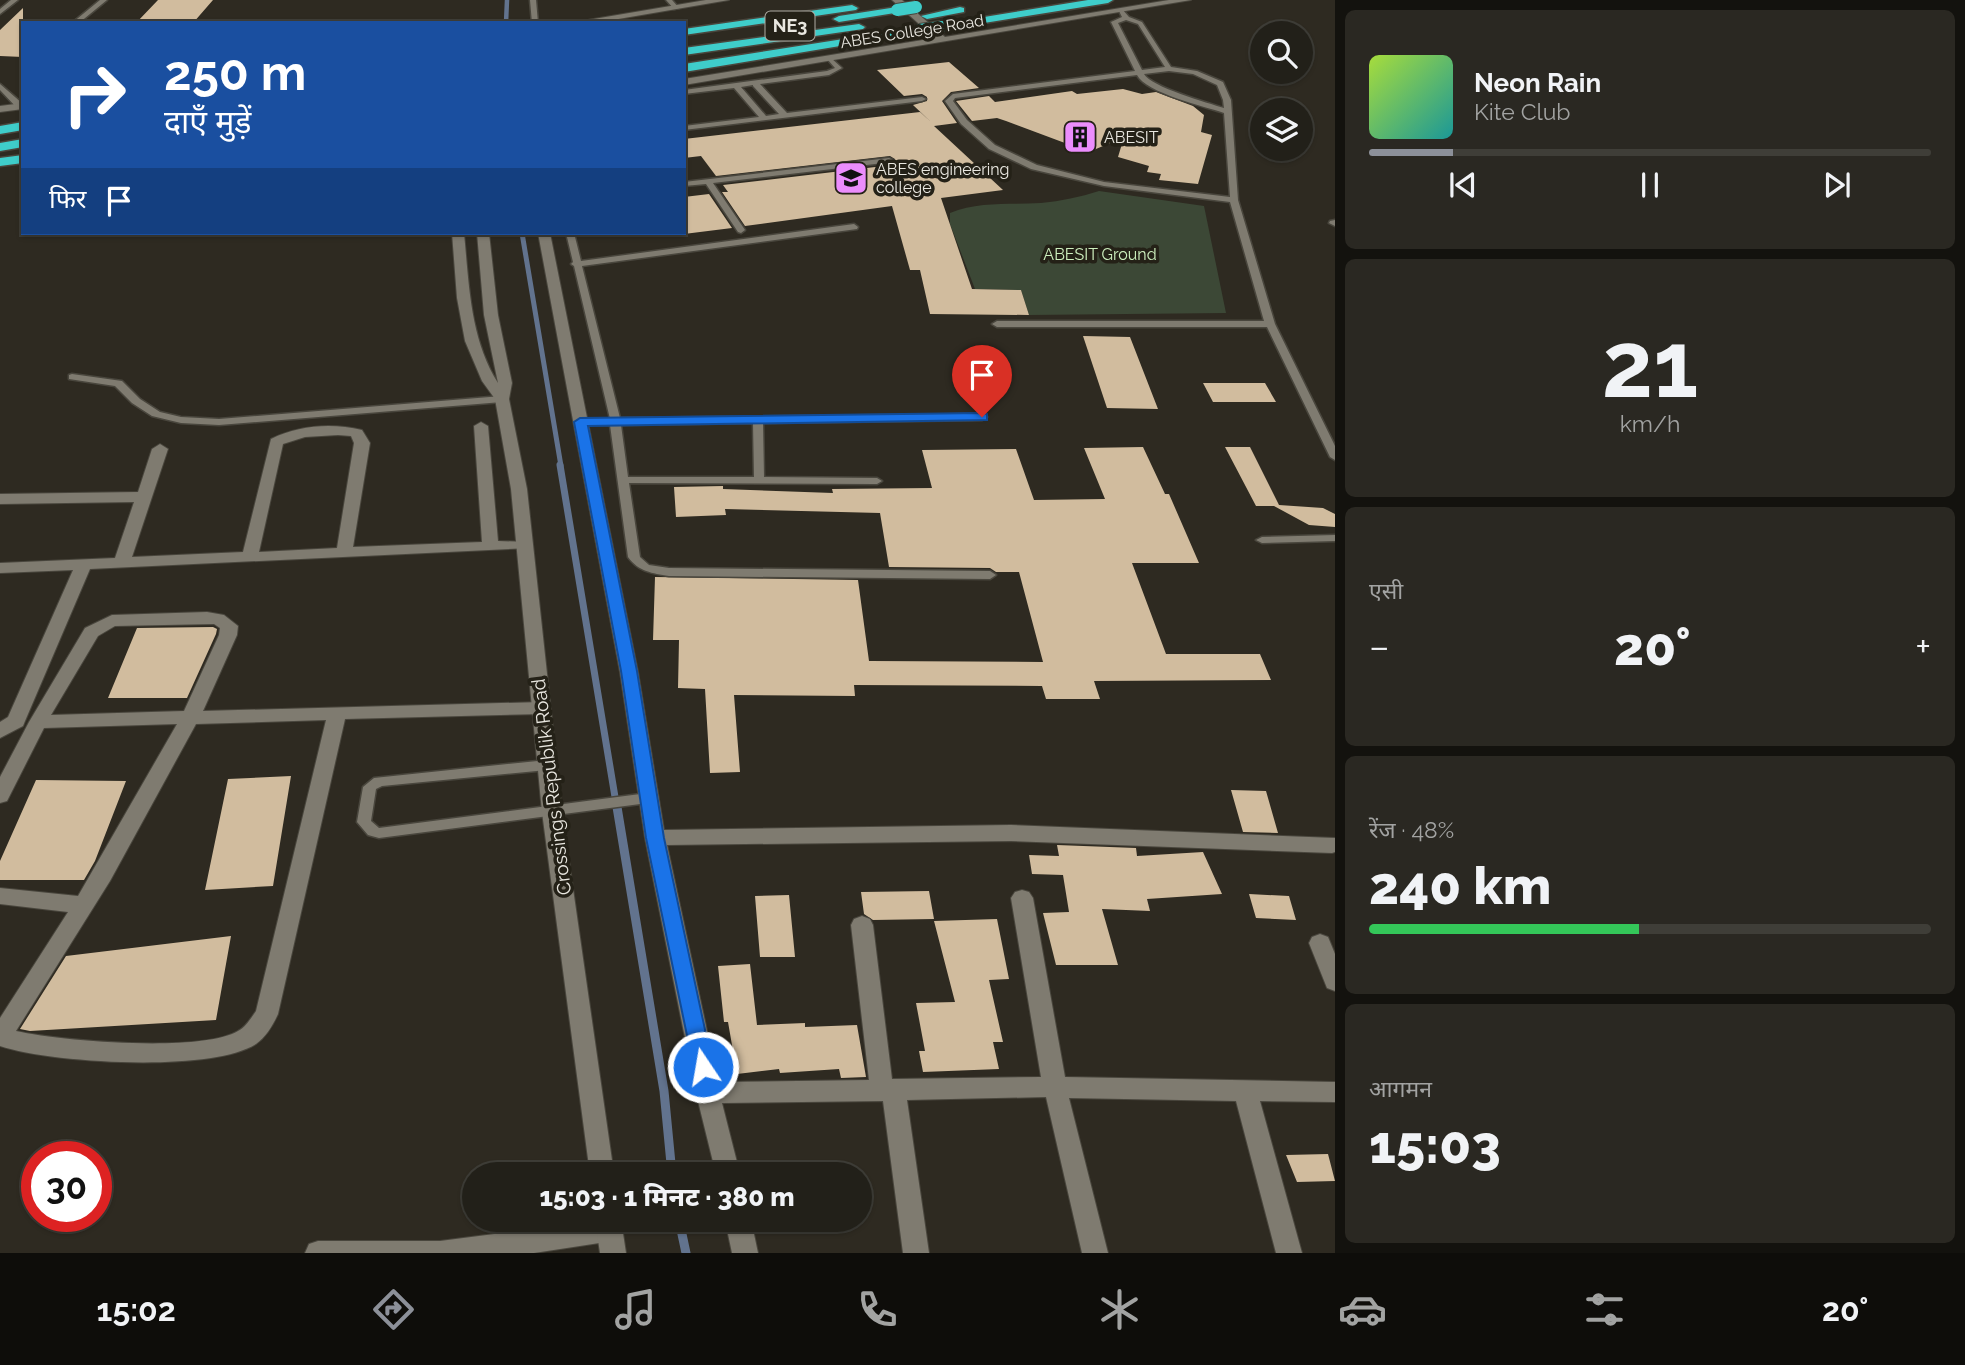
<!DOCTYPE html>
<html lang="hi">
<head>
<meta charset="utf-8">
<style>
	body { margin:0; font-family:Raleway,"Noto Sans Devanagari",sans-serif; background:#2a2822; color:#f1f3f6; height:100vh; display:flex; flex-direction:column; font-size:26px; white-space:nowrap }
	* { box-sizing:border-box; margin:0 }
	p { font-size:23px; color:#a2a3a2 }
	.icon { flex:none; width:38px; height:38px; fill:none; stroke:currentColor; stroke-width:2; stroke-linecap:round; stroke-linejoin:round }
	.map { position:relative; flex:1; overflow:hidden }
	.details { display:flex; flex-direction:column; gap:10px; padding:10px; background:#13120e; width:630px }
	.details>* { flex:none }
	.hud { position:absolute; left:21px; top:21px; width:665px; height:214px; border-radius:0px; box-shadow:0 2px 5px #0004,0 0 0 2px #3f3e38; background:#1a4fa0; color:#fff; overflow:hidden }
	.fabs { position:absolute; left:1250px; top:21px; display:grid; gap:14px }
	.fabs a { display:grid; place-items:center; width:63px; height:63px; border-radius:50%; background:#222019; box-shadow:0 2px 5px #0004,0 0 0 2px #3f3e38; font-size:35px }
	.speed { position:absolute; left:21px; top:1141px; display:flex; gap:14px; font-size:35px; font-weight:700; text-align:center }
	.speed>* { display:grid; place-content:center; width:91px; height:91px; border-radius:50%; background:#222019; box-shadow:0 2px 5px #0004,0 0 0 2px #3f3e38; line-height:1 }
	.speed .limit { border:10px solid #d22; background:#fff; color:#111 }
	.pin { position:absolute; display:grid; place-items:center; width:60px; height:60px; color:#fff; margin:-72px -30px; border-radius:50% 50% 50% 0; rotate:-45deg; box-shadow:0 0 7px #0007 }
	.pin .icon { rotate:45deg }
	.me { position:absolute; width:77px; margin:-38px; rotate:348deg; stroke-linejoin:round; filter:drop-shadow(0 0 5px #0008) }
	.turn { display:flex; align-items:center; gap:24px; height:147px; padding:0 28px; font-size:32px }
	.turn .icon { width:91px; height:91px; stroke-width:2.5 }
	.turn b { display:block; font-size:49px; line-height:60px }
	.then { display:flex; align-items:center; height:66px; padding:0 28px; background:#0003; gap:14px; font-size:26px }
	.big { font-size:52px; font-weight:800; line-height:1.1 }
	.details .widget { flex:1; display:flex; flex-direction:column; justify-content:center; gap:10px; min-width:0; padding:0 24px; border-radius:10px; background:#2a2822 }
	.details .dial { align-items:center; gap:0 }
	.dial b { font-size:91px; line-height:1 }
	.song { display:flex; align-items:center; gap:21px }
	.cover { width:84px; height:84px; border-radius:10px; background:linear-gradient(135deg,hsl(80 70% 55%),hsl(180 70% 35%)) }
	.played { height:7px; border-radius:4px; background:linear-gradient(90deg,#8c9099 15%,#3f3e38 15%) }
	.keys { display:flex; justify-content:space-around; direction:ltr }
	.heat { display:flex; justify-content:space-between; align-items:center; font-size:38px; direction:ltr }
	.charge { height:10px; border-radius:5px; background:linear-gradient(90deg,#34c759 48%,#3f3e38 0) }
	.trip { position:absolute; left:462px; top:1162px; width:410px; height:70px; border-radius:35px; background:#222019; box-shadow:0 2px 5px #0004,0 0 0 2px #3f3e38; font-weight:800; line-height:70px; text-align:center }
	.tab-bar { display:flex; height:112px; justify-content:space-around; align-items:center; background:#0e0d0a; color:#a2a3a2 }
	.tab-bar .icon { width:49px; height:49px }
	.tab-bar .active { color:#8c9099 }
	.tab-bar b { font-size:32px; color:#f1f3f6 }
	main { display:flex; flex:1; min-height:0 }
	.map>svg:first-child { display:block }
	.green { fill:#3c4836 }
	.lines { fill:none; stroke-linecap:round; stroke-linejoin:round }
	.stream-far3 { stroke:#62738e; stroke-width:4.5 }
	.stream-far2 { stroke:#62738e; stroke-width:5 }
	.stream-far1 { stroke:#62738e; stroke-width:7 }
	.stream { stroke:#62738e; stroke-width:9 }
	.building { fill:#d1bc9e }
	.lane-casing { stroke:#49463d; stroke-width:3 }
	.street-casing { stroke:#49463d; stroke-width:2 }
	.secondary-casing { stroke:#49463d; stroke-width:2 }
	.highway-casing { stroke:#49463d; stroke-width:3 }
	.lane { fill:#7f7b70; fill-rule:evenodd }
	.street { fill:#7f7b70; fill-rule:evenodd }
	.secondary { fill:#7f7b70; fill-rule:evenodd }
	.highway { fill:#3fcdca; fill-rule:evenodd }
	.highway-bridge-casing { stroke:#49463d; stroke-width:14; stroke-linecap:butt }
	.highway-bridge { stroke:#3fcdca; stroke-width:12 }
	.route { fill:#1a73e8; stroke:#114b97; stroke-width:2 }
	.labels { text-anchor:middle; stroke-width:7; stroke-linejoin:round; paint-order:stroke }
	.far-street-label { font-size:16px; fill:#e9e7e0; stroke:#242117 }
	.far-poi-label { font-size:16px; fill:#e9e7e0; stroke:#242117; text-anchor:start }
	.far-park-label { font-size:16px; fill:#cdf0be; stroke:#242117 }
	.shield { fill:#242117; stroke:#aeaca4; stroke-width:2 }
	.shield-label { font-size:18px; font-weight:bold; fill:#e9e7e0 }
	.street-label { font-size:19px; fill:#e9e7e0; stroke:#242117 }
</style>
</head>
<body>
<main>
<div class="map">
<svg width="1335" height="1253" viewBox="0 0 1335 1253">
	<rect width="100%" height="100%" fill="#2e2a21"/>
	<path class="green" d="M1099,191L1204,206L1226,313L1029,315L1021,290L975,289L950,224V213C979,201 1010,205 1041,203C1061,201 1080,197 1099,191Z"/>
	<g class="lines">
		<path class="stream-far3" d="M506,23L507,0"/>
		<path class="stream-far2" d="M522,233L561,466"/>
		<path class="stream-far1" d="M560,465L617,809"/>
		<path class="stream" d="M617,807L664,1091L672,1174
			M679,1220L686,1253"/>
	</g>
	<path class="building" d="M158,0H213L193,23H136Z
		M23,8V57L0,56V30Z
		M949,62L979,88L951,92L942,101L957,123L934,126L1003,190L941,198L972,289L1021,290L1029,315L930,314L920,270H910L892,206L745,226L722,192H728L723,185L892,165L895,159L890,156L716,176L701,156L684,158V139L920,112L931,122L913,105L927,101V97L922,94L904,96L877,70Z
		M1123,89L1142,94L1156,92L1193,106L1204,115L1201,132L1212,135L1198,184L1159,180L1161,174L1147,172L1149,166L1118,157L1124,137L1089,152L1006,121L997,118L972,121L956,101L989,96L995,102L1072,91L1077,94Z
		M709,194L732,228L684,234V197Z
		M1083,336L1130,337L1158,409L1107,408Z
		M1203,383H1265L1276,402H1213Z
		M1143,447L1165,494H1169L1199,563H1132L1166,654H1260L1271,680L1094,681L1100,699H1046L1042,686L854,685L855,696L734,695L740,772L710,773L705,689L678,688L679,640H653L655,577L858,580L869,661L1043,662L1019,572H996L990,568L889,567L880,513L725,509L726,515L676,517L674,487L723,486V489L833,493L832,489L932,488L922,450L1016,449L1034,500L1105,499L1084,448Z
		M1225,447H1250L1279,505L1323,508L1335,514V527L1309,525L1274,506H1256Z
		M213,627L217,629L216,634L187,698H108L137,628Z
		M291,776L273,886L205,890L228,779Z
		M36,780L126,781L95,861L84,880H0V861Z
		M1231,790L1266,791L1278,833L1243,832Z
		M1057,845L1136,848L1137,856L1203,852L1222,894L1147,899L1150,911L1102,909L1118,965H1056L1043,913L1069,912L1063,875L1032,874L1029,855L1059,856Z
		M929,891L934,919L873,920L864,914L861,892Z
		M1249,894L1289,896L1296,920L1256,918Z
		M789,895L795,957H760L755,896Z
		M997,919L1009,979L989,980L1003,1042H993L999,1069L923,1072L919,1051H925L916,1003L955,1002L934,921Z
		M231,936L216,1020L30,1031L20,1029L66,956Z
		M750,964L757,1025L805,1023V1027L857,1025L866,1077L841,1078L839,1069L780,1073L779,1069L737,1074L728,1022H724L718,966Z
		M1328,1154L1335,1181L1297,1182L1286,1155Z"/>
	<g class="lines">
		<defs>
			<path id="lane" d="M11,0H18L0,14V9Z
				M100,0H107L79,23H72Z
				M530,0H536L538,23H532Z
				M666,0H672L679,8L674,9Z
				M1122,9L1129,17L1142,22L1171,67L1197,71L1223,82L1231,100L1238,200L1275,324L1335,446V460L1330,457L1267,327H997L992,324L997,321H1264L1230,202L1104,186L1031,169L989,149L961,124L945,101L953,94L1135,71L1111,22L1122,17L1119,11ZM1126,20L1138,24L1165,67L1142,70L1118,23ZM1169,71L1193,74L1217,85L1223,100L1224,108C1208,103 1151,87 1144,74ZM1137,75C1146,93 1204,106 1224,113L1230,197L1104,182L1037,165L995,145L967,120L953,101L955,98Z
				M831,58L842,68L829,75L760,84L787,113L922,97L926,99L922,101L684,130V126L759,117L734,88L684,94V90L827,71L835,68L828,60ZM753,85V86L779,114L766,116L741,87Z
				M0,84L23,104V108H17L0,90Z
				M889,158L893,160L892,162L713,183L745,230L741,233L738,232L706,184L684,186V182Z
				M1335,220V226L1329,223L1330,221Z
				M854,224L858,227L857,229L582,266L620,418L982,414L987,417L982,420L763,423L764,477L877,478L882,481L877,484L629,483L640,557L649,565L669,568L990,571L996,575L990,579L669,576C652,573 639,572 628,557L610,425H580L575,422L580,419H610L574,266L571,264L573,262L566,233H574L581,261ZM753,423L754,477H628L621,425Z
				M72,374L122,381L140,399L160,412L181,417L219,419L502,396L507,399L502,402L219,425L181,423L152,416L132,403L115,386L69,379V375Z
				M1335,535V541L1262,543L1256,540L1262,537Z
				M547,760L552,762L554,765L552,768L547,770L382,786L376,789L371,821L379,828L648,793L653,794L655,798L653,802L648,803L379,838L368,835L357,822L363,787L374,778Z"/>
			<path id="street" d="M538,233H550L638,672L664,830L1011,825L1335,838V852L1332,853L1011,841L667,845L718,1082L869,1080L851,925L854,919L862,916L870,919L873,925L892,1079L1041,1077L1011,898L1015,892L1022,890L1029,892L1033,898L1065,1077L1335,1082V1102L1260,1101L1302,1253H1276L1236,1101L1069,1098L1108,1253H1082L1046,1097L907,1100L929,1253H903L883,1101L722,1103L740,1174H716L696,1093L645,838L620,672Z
				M481,422L488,426L498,541L530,542L532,545L530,548L90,569L25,721L23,726L0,738V722L8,717L73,570L0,573V563L115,558L134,502L0,504V494L138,492L152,449L160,444L168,449L132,557L243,552L271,439C299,425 332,423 362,430L370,443L353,547L482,542L474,426ZM338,435L351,436L354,443L337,548L259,552L283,444L305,437Z
				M207,612L224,615L238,626L237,635L203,711L542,702L549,704L551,708L549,712L542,714L345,719L278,1014C273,1025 266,1037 256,1044C211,1073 50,1063 0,1046V1018L68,912L0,904V888L78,896L177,724L44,728L7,801L0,803V777L29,722L85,628L112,615ZM214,624L220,628L219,635L184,711L51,715L98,636L115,626ZM326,720L256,1011C251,1018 246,1027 238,1031C200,1053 60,1041 16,1031L110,881L196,724Z
				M1320,934L1328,937L1335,954V991L1327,988L1309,943L1312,937Z
				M604,1220L619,1222L623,1231L619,1240L534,1253H305L309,1244L318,1241H440Z
				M725,1220H751L758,1253H732Z"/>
			<path id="secondary" d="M706,0H729L595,23H570Z
				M892,0H902L945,37L1169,0H1191L684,85V79L935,38Z
				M23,103V109L0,112V106Z
				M452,233H464C469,284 470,339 498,383L484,315L477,233H489L498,315L512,383L509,399L527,489L562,812L614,1174H590L542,812L511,489L495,399L482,381L465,341L457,298Z
				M595,1220H621L626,1253H600Z"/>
			<path id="highway" d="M1088,0H1113L1108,3L941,30L935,27L941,24Z
				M852,5L858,8L856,10L684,35V29Z
				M897,7L901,8V12L839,22L833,19L839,16Z
				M960,7L964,8V12L927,19L921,16Z
				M859,24L865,27L863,29L684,55V48Z
				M920,27L926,30L924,32L684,72V64Z
				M23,122V130L0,134V126Z
				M23,139V147L0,151V143Z
				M23,155V163L0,166V158Z"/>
		</defs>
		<use href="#lane" class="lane-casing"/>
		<use href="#street" class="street-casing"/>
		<use href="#secondary" class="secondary-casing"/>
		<use href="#highway" class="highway-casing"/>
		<use href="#lane" class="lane"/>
		<use href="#street" class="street"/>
		<use href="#secondary" class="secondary"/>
		<use href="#highway" class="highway"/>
		<defs>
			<path id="highway-bridge" d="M897,10L916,7
				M920,30L941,27"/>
		</defs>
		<use href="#highway-bridge" class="highway-bridge-casing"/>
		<use href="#highway-bridge" class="highway-bridge"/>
	</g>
	<path class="route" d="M982,413L987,414V420L588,426L637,671L664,838L713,1067L710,1074L703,1077L695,1074L646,838L621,671L574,422L580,418Z"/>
	<defs>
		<symbol id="building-square" viewBox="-11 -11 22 22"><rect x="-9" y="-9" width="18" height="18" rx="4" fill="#eb8dfc" stroke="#242117"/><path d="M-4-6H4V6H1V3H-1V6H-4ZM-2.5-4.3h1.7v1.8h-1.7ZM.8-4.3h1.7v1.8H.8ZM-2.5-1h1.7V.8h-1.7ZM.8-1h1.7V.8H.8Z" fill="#111"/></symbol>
		<symbol id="university-square" viewBox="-11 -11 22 22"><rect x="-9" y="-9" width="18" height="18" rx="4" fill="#eb8dfc" stroke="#242117"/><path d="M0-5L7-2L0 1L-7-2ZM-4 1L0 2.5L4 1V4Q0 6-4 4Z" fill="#111"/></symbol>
	</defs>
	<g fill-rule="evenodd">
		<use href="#building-square" x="1061" y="118" width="38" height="38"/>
		<use href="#university-square" x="832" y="159" width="38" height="38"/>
	</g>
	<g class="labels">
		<g class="far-street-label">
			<text transform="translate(912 31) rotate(-9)" y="6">ABES College Road</text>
		</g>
		<g class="far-poi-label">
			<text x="1104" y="143">ABESIT</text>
			<text x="876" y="175">ABES engineering<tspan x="876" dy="18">college</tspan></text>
		</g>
		<g class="far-park-label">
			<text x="1100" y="260">ABESIT Ground</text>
		</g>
		<rect class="shield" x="765.5" y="11.5" width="49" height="29" rx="5"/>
		<g class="shield-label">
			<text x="790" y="32">NE3</text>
		</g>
		<g class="street-label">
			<text transform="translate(551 787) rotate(-97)" y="7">Crossings Republik Road</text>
		</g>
	</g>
</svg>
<div class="fabs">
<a><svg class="icon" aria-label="search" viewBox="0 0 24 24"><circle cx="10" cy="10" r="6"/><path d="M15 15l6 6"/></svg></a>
<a><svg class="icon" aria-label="layers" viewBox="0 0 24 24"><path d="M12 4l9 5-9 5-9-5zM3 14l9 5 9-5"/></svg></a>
</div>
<div class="speed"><div class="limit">30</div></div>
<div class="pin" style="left:982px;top:417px;background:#d93025"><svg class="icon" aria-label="arrive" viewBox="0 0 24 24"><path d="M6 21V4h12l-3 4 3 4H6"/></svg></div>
<svg class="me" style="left:703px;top:1067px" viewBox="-20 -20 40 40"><circle r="17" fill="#1a73e8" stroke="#fff" stroke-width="3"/><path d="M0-11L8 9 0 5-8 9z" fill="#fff"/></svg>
<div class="trip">15:03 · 1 मिनट · 380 m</div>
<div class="hud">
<div class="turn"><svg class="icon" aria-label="right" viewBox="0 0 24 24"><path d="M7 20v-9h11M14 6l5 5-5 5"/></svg><div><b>250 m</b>दाएँ मुड़ें</div></div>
<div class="then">फिर<svg class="icon" aria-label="arrive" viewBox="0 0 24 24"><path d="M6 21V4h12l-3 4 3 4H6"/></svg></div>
</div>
</div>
<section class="details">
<div class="widget">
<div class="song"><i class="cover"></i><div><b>Neon Rain</b><p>Kite Club</p></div></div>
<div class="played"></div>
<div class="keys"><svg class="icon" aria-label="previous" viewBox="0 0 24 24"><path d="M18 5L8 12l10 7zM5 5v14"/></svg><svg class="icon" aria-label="pause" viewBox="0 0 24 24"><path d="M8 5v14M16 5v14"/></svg><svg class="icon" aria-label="next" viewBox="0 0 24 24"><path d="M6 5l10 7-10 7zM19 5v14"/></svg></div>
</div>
<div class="widget dial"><b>21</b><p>km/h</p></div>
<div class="widget"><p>एसी</p>
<div class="heat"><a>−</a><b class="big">20°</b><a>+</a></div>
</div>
<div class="widget"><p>रेंज · 48%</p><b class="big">240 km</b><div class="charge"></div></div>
<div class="widget"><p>आगमन</p><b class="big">15:03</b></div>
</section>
</main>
<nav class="tab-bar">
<b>15:02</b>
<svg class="icon active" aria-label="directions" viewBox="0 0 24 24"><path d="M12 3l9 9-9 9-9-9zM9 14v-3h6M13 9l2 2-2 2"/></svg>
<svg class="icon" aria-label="music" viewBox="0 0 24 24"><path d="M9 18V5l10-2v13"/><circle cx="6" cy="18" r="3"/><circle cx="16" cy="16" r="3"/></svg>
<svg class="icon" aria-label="phone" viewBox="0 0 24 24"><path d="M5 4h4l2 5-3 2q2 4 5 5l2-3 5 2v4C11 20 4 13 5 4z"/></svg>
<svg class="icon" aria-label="climate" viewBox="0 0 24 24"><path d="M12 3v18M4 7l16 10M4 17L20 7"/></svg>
<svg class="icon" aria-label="car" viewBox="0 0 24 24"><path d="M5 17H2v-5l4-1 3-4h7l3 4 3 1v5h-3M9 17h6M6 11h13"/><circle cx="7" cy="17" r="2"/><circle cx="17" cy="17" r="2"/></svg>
<svg class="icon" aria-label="filters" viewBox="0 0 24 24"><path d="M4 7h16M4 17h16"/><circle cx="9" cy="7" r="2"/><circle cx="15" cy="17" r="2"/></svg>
<b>20°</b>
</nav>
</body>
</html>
